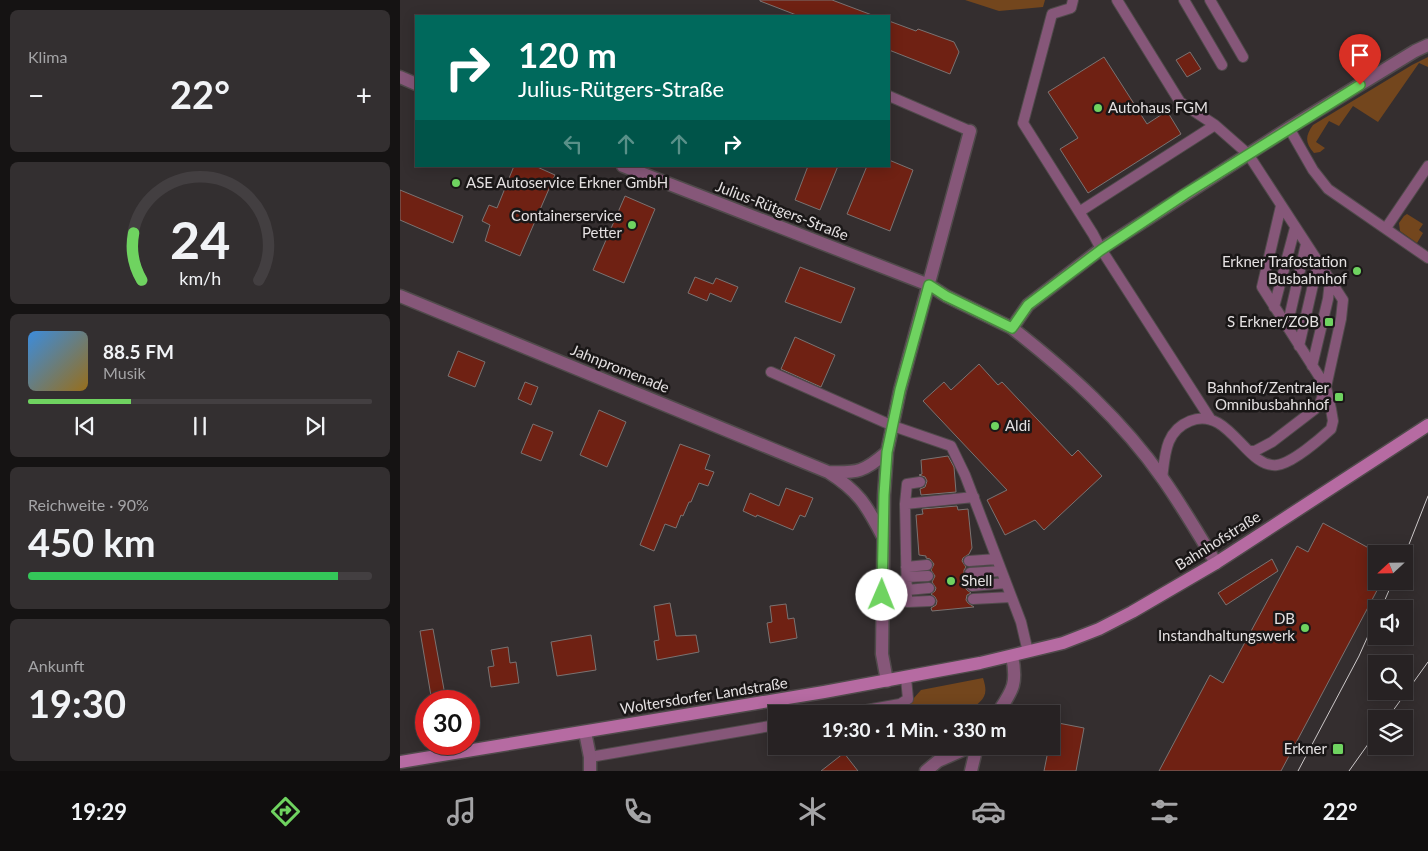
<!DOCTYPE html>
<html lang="de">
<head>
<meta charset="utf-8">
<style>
	body { margin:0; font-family:Lato,sans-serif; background:#332f30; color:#f1f3f6; height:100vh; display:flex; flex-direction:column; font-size:19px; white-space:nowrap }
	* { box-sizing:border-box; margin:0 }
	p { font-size:16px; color:#a4a4a6 }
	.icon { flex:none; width:28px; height:28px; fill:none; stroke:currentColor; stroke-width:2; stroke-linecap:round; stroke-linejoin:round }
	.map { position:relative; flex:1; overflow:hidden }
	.panel { display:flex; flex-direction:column; gap:10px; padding:10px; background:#151313; width:400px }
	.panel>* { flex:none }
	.top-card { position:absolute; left:15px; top:15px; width:475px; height:152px; border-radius:0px; box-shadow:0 2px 12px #0003,0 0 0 1px #433f41; background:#00695c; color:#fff; overflow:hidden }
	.needle { width:32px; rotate:248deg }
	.tools { position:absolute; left:968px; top:545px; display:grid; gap:10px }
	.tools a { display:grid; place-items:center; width:45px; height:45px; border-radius:0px; background:#272223; box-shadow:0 2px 12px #0003,0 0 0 1px #433f41; font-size:25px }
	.speed { position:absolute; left:15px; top:690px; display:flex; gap:10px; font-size:25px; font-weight:700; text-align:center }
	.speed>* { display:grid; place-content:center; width:65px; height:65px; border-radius:50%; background:#272223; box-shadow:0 2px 12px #0003,0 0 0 1px #433f41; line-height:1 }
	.speed .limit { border:8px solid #d22; background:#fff; color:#111 }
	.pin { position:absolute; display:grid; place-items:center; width:42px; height:42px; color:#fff; margin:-51px -21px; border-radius:50% 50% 50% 0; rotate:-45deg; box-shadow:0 0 5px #0007 }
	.pin .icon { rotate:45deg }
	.me { position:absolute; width:55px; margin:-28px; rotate:1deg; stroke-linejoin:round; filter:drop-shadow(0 0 4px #0008) }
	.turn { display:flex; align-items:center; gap:18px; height:105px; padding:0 20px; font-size:22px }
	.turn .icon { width:65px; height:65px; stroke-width:2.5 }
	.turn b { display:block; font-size:35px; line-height:42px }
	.lanes { display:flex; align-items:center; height:48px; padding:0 20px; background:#0003; justify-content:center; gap:25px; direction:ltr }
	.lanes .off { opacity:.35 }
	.big { font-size:38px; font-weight:700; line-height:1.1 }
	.panel .tile { flex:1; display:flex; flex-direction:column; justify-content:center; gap:8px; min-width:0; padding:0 18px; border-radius:8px; background:#332f30 }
	.panel .dial { align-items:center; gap:0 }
	.dial svg { height:130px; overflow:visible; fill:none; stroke:#433f41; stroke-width:7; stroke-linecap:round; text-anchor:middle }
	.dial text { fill:#f1f3f6; stroke:none }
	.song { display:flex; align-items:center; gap:15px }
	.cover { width:60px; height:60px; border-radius:8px; background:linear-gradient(135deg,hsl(210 70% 55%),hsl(40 70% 35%)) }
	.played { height:5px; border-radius:2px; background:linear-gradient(90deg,#6fd360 30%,#433f41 30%) }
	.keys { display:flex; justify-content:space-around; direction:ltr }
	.heat { display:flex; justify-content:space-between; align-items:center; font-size:28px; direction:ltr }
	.charge { height:8px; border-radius:4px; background:linear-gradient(90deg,#34c759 90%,#433f41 0) }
	.trip { position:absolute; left:368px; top:705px; width:292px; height:50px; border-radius:0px; background:#272223; box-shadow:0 2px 12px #0003,0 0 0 1px #433f41; font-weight:700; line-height:50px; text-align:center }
	.tabs { display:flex; height:80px; justify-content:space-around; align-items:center; background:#100e0e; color:#a4a4a6 }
	.tabs .icon { width:35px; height:35px }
	.tabs .on { color:#6fd360 }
	.tabs b { font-size:22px; color:#f1f3f6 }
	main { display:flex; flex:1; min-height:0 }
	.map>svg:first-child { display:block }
	.green { fill:#73461d }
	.building { fill:#6f2113; stroke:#7a7372 }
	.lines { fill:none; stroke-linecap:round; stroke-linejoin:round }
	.service-casing { stroke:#504a4b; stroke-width:12 }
	.minor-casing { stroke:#504a4b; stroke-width:15 }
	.tertiary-casing { stroke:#504a4b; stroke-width:15 }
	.secondary-casing { stroke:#504a4b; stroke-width:15 }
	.service { stroke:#865779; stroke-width:10 }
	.minor { stroke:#865779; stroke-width:12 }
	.tertiary { stroke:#865779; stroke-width:12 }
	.secondary { stroke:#b66ba2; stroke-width:12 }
	.tram { stroke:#cdc9ca; stroke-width:1 }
	.route-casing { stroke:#48893e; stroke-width:12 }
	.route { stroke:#6fd360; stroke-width:9 }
	.poi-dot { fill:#6fd360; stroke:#1a1717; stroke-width:2 }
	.labels { text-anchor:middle; stroke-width:5; stroke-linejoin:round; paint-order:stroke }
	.poi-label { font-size:15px; fill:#e4e0e1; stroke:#1a1717; text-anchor:end }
	.street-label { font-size:15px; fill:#e4e0e1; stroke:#1a1717 }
</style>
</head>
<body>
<main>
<section class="panel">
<div class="tile"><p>Klima</p>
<div class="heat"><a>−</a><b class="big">22°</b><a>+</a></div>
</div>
<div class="tile dial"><svg viewBox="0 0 100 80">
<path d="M14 69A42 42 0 1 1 86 69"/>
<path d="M14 69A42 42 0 0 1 9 40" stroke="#6fd360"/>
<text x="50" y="56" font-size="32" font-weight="700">24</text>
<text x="50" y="72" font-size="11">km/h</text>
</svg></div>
<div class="tile">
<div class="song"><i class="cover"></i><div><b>88.5 FM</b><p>Musik</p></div></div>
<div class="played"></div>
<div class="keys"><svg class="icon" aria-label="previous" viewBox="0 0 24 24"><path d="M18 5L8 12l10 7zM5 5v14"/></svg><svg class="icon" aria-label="pause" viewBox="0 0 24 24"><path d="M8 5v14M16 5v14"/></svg><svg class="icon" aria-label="next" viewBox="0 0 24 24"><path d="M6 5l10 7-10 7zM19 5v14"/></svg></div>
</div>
<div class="tile"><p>Reichweite · 90%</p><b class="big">450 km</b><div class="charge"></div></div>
<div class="tile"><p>Ankunft</p><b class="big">19:30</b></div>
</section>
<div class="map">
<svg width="1028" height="771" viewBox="0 0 1028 771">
	<rect width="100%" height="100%" fill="#342e2f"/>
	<path class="green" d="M565,0H645L643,7L599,11Z
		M1028,57V67L1019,63L978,122L953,106L939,126L929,121L916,142L925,148L920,152L914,153C905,143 905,136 913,125L1012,65Z
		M1007,214L1023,224L1019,230L1023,233L1017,243L1000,231L999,223L1004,216Z
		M583,678C590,699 581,700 566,714H503L505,708L521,690Z"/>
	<path class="building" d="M360,0H432L472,15V16H399L360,1Z
		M489,21L516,31L518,29L554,42L559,52L550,74L489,50Z
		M790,52L801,69L787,77L776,60Z
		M704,57L747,124L767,111L781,134L688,193L660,149L678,138L648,92Z
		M489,160L513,170L490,231L447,214L467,166H489Z
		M114,166H135L155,175L120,256L85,241L90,225L82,221L89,205L97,208Z
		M408,166H438L420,210L395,200Z
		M0,190L63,216L53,243L0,220Z
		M225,196L255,209L224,283L193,270Z
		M400,267L455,288L441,323L385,302Z
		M295,277L313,284L316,278L338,287L331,302L310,293L307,301L288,293Z
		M395,337L435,355L421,387L381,369Z
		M58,351L85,362L75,387L48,376Z
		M579,364L598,385L602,382L672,456L678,450L702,476L644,530L635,520L605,535L587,500L607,490L523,401L544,382L551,390Z
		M125,382L138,387L131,405L118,399Z
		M199,410L226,422L207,467L180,455Z
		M133,424L153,432L141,461L121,453Z
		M280,444L310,455L305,469L314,472L308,486L299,483L291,502H289L283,516L281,515L276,528L265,524L254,551L240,545Z
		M548,456L554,467L556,492L521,495L520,489L525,487L527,481L525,477L519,475L522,474L521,460Z
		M386,488L413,498L405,517L400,515L393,530L357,515L356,517L343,511L350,493L379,506Z
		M557,506L558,510L568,509L572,548L569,554L563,558L562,561L566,567L564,570V576L570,580L566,583L565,587L567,590L571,593L567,595L566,600L568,603L574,607L532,611L531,608L536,605L537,601L535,597L531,594L535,591L536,588L532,582L535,576L531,570L534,564L530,559L526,558V556L519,555L516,515L523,514L522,509Z
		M923,523L976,552V581H982L881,771H759L810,675L823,683L897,546L908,552Z
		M872,559L878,571L826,605L818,593Z
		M270,603L276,636L296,635L299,652L257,660L254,641L259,640L254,606Z
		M386,604L388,619L394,618L397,638L370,643L367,623L372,622L370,606Z
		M33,629L45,695L31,696L20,631Z
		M191,635L196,670L157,676L151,642Z
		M108,647L110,663L116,662L119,683L91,687L88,667L94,666L91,650Z
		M653,722L684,728L676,771H644L649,746H651Z
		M444,753L458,771H421Z"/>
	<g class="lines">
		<defs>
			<path id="service" d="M673,0L671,8L652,14L623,123L693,234L701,249L811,420
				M717,0L780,102L815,125L848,154L943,300L941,319L926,387L919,406L872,442L855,451H849
				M784,0L822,65
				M810,0L843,57
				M489,96L570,131
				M889,128L913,170L928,189L1028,258
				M679,212L815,125
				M986,228L1028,166
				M874,307L895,228
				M887,327L906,244
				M899,346L918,263
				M912,366L928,299L930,281
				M371,372L493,426L551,446L565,475L621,622L628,652
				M762,479C765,455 765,431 790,421C829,405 846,469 877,465C892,463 920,439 931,429L933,421L931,409L926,387L862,287L881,206
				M520,482L507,484L505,504L507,602L530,601
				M505,504L574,497
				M569,561L597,559
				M506,567L527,565
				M570,573L601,571
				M506,577L528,576
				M572,586L606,583
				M507,590L529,588
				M483,595H507
				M573,599L611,597
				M444,714L500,704L508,699L506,678
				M190,757L376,725"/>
			<path id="minor" d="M0,77L16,84
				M223,166L529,285L546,296L612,328
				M0,296L428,472C458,491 466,504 482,535
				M428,472C458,473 464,472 487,452
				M487,681L482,654L484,495L487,452L500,390L570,131
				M597,714C612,691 618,685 612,656
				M185,732L190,757V771
				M526,771L538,761L572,746
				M571,771L577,746"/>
			<path id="tertiary" d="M816,563C799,535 782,506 763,479C722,420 668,372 612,328L628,305L701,249L889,128L1015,51L1028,45"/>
			<path id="secondary" d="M0,762L424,692L580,663L663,643L699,629L732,612L816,563L1028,425"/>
		</defs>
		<use href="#service" class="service-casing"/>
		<use href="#minor" class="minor-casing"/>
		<use href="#tertiary" class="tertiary-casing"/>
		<use href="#secondary" class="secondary-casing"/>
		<use href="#service" class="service"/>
		<use href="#minor" class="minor"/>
		<use href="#tertiary" class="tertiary"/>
		<use href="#secondary" class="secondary"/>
		<path class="tram" d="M1004,557L1028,496
			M981,609L993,581
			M987,719L1028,662
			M898,771L959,656L976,618
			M949,771L976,733"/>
	</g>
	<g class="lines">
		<defs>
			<path id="route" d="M482,595L484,495L487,452L500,390L529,285L546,296L612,328L628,305L701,250L785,194L960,85"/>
		</defs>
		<use href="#route" class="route-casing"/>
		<use href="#route" class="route"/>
	</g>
	<g class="poi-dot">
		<circle cx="698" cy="108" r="5"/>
		<circle cx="56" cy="183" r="5"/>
		<circle cx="232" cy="225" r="5"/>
		<circle cx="957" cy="271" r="5"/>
		<rect x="924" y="317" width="10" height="10" rx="2.5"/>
		<rect x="934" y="392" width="10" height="10" rx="2.5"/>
		<circle cx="595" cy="426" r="5"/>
		<circle cx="551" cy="581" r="5"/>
		<circle cx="905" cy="628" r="5"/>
		<rect x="932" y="743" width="12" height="12" rx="2.5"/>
	</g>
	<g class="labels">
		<g class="poi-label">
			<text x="708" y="113" text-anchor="start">Autohaus FGM</text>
			<text x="66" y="188" text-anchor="start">ASE Autoservice Erkner GmbH</text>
			<text x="222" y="221">Containerservice<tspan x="222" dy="17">Petter</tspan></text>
			<text x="947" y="267">Erkner Trafostation<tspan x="947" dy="17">Busbahnhof</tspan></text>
			<text x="919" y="327">S Erkner/ZOB</text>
			<text x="929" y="393">Bahnhof/Zentraler<tspan x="929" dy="17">Omnibusbahnhof</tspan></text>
			<text x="605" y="431" text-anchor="start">Aldi</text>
			<text x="561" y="586" text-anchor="start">Shell</text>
			<text x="895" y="624">DB<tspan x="895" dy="17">Instandhaltungswerk</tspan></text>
			<text x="927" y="754">Erkner</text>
		</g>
		<g class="street-label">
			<text transform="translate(382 211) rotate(21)" y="5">Julius-Rütgers-Straße</text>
			<text transform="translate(220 369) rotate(22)" y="5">Jahnpromenade</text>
			<text transform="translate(818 541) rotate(-32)" y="5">Bahnhofstraße</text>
			<text transform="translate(304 696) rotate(-9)" y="5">Woltersdorfer Landstraße</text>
		</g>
	</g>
</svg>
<div class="tools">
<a><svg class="needle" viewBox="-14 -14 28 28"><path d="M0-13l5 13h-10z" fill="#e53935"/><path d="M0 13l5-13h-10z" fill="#a4a4a6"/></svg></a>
<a><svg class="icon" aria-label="sound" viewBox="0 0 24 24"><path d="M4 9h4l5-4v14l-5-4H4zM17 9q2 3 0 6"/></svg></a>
<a><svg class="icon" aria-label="search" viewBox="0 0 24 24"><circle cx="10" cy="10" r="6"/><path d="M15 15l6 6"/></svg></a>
<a><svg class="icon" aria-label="layers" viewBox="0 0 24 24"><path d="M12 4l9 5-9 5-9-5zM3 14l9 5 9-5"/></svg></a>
</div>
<div class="speed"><div class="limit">30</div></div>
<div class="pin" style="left:960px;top:85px;background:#d93025"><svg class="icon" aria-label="arrive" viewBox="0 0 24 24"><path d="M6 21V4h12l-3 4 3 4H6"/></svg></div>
<svg class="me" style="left:482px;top:595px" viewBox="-20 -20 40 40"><circle r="19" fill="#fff"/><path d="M0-13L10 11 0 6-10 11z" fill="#6fd360"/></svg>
<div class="trip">19:30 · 1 Min. · 330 m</div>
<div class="top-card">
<div class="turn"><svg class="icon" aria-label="right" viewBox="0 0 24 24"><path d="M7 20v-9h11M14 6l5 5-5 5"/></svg><div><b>120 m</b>Julius-Rütgers-Straße</div></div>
<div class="lanes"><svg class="icon off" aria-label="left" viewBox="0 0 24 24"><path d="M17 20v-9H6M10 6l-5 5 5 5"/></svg><svg class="icon off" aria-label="ahead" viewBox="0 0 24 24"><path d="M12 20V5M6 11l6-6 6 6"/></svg><svg class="icon off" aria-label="ahead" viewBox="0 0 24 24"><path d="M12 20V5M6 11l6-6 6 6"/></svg><svg class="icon" aria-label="right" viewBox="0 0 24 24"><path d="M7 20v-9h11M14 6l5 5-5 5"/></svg></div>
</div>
</div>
</main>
<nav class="tabs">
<b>19:29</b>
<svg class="icon on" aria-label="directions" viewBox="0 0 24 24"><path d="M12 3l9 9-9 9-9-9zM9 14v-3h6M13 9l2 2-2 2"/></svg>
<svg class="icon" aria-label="music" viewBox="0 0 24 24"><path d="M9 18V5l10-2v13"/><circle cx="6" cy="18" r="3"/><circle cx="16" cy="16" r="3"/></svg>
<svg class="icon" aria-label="phone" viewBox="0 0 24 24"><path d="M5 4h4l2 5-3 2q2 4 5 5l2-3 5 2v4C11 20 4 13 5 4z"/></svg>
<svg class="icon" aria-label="climate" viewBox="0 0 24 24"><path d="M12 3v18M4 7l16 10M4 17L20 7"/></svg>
<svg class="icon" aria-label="car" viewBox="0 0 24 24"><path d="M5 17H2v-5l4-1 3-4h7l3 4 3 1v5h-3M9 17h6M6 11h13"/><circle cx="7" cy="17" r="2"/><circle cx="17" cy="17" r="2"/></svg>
<svg class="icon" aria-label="filters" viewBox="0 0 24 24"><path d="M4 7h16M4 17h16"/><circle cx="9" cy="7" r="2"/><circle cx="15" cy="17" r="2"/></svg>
<b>22°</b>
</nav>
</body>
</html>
